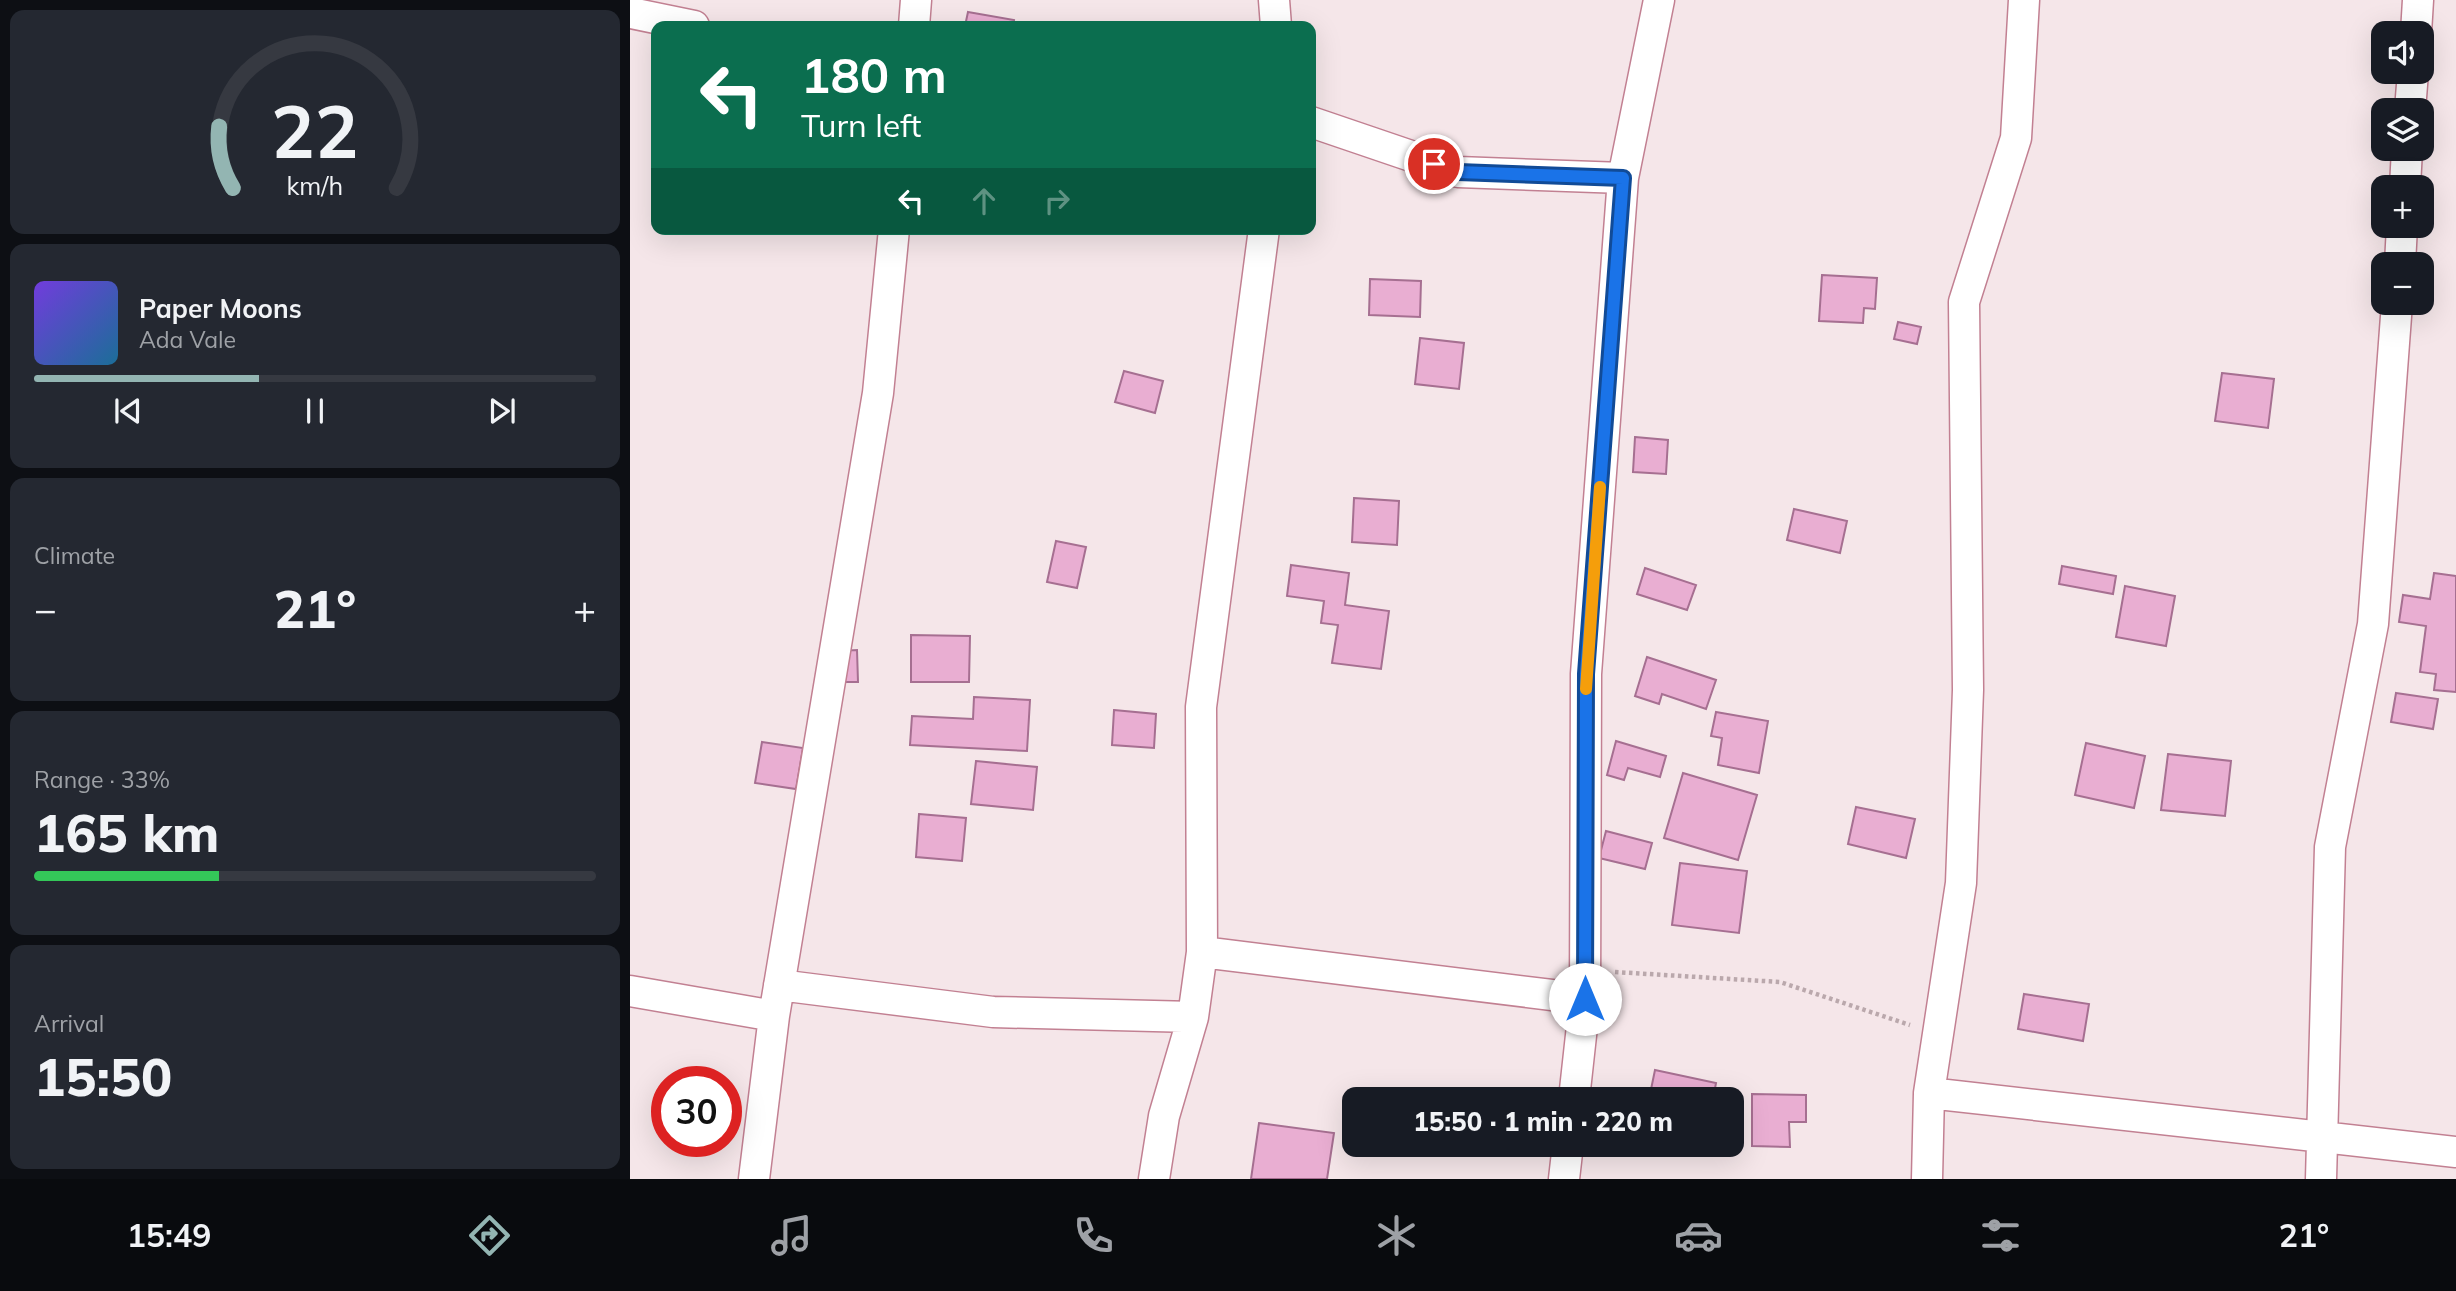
<!DOCTYPE html>
<html lang="en">
<head>
<meta charset="utf-8">
<style>
	body { margin:0; font-family:Mulish,sans-serif; background:#242831; color:#f1f3f6; height:100vh; display:flex; flex-direction:column; font-size:26px; white-space:nowrap }
	* { box-sizing:border-box; margin:0 }
	p { font-size:23px; color:#9ea1a6 }
	.icon { flex:none; width:38px; height:38px; fill:none; stroke:currentColor; stroke-width:2; stroke-linecap:round; stroke-linejoin:round }
	.map { position:relative; flex:1; overflow:hidden }
	.drawer { display:flex; flex-direction:column; gap:10px; padding:10px; background:#0d0f14; width:630px }
	.drawer>* { flex:none }
	.hud { position:absolute; left:21px; top:21px; width:665px; height:214px; border-radius:14px; box-shadow:0 7px 28px #0002; background:#0b6e4f; color:#fff; overflow:hidden }
	.buttons { position:absolute; left:1741px; top:21px; display:grid; gap:14px }
	.buttons a { display:grid; place-items:center; width:63px; height:63px; border-radius:14px; background:#171b24; box-shadow:0 7px 28px #0002; font-size:35px }
	.speed { position:absolute; left:21px; top:1066px; display:flex; gap:14px; font-size:35px; font-weight:700; text-align:center }
	.speed>* { display:grid; place-content:center; width:91px; height:91px; border-radius:50%; background:#171b24; box-shadow:0 7px 28px #0002; line-height:1 }
	.speed .limit { border:10px solid #d22; background:#fff; color:#111 }
	.pin { position:absolute; display:grid; place-items:center; width:60px; height:60px; color:#fff; margin:-30px; border:4px solid #fff; border-radius:50%; box-shadow:0 2px 7px #0007 }
	.me { position:absolute; width:77px; margin:-38px; rotate:0deg; stroke-linejoin:round; filter:drop-shadow(0 0 5px #0008) }
	.turn { display:flex; align-items:center; gap:24px; height:147px; padding:0 35px; font-size:32px }
	.turn .icon { width:91px; height:91px; stroke-width:2.5 }
	.turn b { display:block; font-size:49px; line-height:60px }
	.lanes { display:flex; align-items:center; height:66px; padding:0 35px; background:#0003; justify-content:center; gap:35px; direction:ltr }
	.lanes .off { opacity:.35 }
	.big { font-size:52px; font-weight:800; line-height:1.1 }
	.drawer .tile { flex:1; display:flex; flex-direction:column; justify-content:center; gap:10px; min-width:0; padding:0 24px; border-radius:14px; background:#242831 }
	.drawer .dial { align-items:center; gap:0 }
	.dial svg { height:182px; overflow:visible; fill:none; stroke:#363941; stroke-width:7; stroke-linecap:round; text-anchor:middle }
	.dial text { fill:#f1f3f6; stroke:none }
	.song { display:flex; align-items:center; gap:21px }
	.cover { width:84px; height:84px; border-radius:10px; background:linear-gradient(135deg,hsl(260 70% 55%),hsl(200 70% 35%)) }
	.played { height:7px; border-radius:4px; background:linear-gradient(90deg,#93b5b2 40%,#363941 40%) }
	.keys { display:flex; justify-content:space-around; direction:ltr }
	.heat { display:flex; justify-content:space-between; align-items:center; font-size:38px; direction:ltr }
	.charge { height:10px; border-radius:5px; background:linear-gradient(90deg,#34c759 33%,#363941 0) }
	.trip { position:absolute; left:712px; top:1087px; width:402px; height:70px; border-radius:14px; background:#171b24; box-shadow:0 7px 28px #0002; font-weight:800; line-height:70px; text-align:center }
	.tabs { display:flex; height:112px; justify-content:space-around; align-items:center; background:#090b0e; color:#9ea1a6 }
	.tabs .icon { width:49px; height:49px }
	.tabs .active { color:#93b5b2 }
	.tabs b { font-size:32px; color:#f1f3f6 }
	main { display:flex; flex:1; min-height:0 }
	.map>svg:first-child { display:block }
	.building { fill:#e9aed2; stroke:#a66f91; stroke-width:2 }
	.lines { fill:none; stroke-linecap:round; stroke-linejoin:round }
	.street-casing { stroke:#c28092; stroke-width:33 }
	.path { stroke:#baa8ac; stroke-width:4.5; stroke-dasharray:3.5 3.5; stroke-linecap:butt }
	.street { stroke:#fff; stroke-width:30 }
	.route-casing { stroke:#114b97; stroke-width:18 }
	.route { stroke:#1a73e8; stroke-width:12 }
	.slow { stroke:#f59e0b; stroke-width:12 }
</style>
</head>
<body>
<main>
<section class="drawer">
<div class="tile dial"><svg viewBox="0 0 100 80">
<path d="M14 69A42 42 0 1 1 86 69"/>
<path d="M14 69A42 42 0 0 1 8 42" stroke="#93b5b2"/>
<text x="50" y="56" font-size="32" font-weight="700">22</text>
<text x="50" y="72" font-size="11">km/h</text>
</svg></div>
<div class="tile">
<div class="song"><i class="cover"></i><div><b>Paper Moons</b><p>Ada Vale</p></div></div>
<div class="played"></div>
<div class="keys"><svg class="icon" aria-label="previous" viewBox="0 0 24 24"><path d="M18 5L8 12l10 7zM5 5v14"/></svg><svg class="icon" aria-label="pause" viewBox="0 0 24 24"><path d="M8 5v14M16 5v14"/></svg><svg class="icon" aria-label="next" viewBox="0 0 24 24"><path d="M6 5l10 7-10 7zM19 5v14"/></svg></div>
</div>
<div class="tile"><p>Climate</p>
<div class="heat"><a>−</a><b class="big">21°</b><a>+</a></div>
</div>
<div class="tile"><p>Range · 33%</p><b class="big">165 km</b><div class="charge"></div></div>
<div class="tile"><p>Arrival</p><b class="big">15:50</b></div>
</section>
<div class="map">
<svg width="1826" height="1179" viewBox="0 0 1826 1179">
	<rect width="100%" height="100%" fill="#f5e6e9"/>
	<path class="building" d="M338,12L384,20L383,26H335Z
		M1192,275L1247,278L1245,309L1234,308L1233,323L1189,321Z
		M740,279L791,281L790,317L739,315Z
		M1268,322L1291,327L1287,344L1264,339Z
		M790,338L834,343L829,389L785,384Z
		M494,371L533,381L525,413L485,402Z
		M1592,373L1644,379L1638,428L1585,421Z
		M1005,437L1038,440L1036,474L1003,472Z
		M724,498L769,501L767,545L722,542Z
		M1164,509L1217,521L1210,553L1157,540Z
		M426,541L456,547L447,588L417,582Z
		M661,565L719,573L715,605L759,611L751,669L702,663L708,625L691,623L694,601L657,596Z
		M1432,566L1486,576L1483,594L1429,584Z
		M1015,568L1066,585L1057,610L1007,594Z
		M1804,573L1826,576V692L1804,690L1806,674L1790,672L1796,626L1769,622L1773,595L1800,599Z
		M1495,586L1545,596L1536,646L1486,637Z
		M281,635L340,636L339,682H281Z
		M227,650L228,682H209L208,651Z
		M1017,657L1086,680L1076,709L1032,694L1029,704L1005,696Z
		M1766,693L1808,699L1803,729L1761,722Z
		M344,697L400,700L397,751L280,745L282,716L343,719Z
		M484,710L526,714L524,748L482,745Z
		M1086,712L1138,721L1129,773L1088,765L1092,738L1081,736Z
		M986,741L1036,756L1030,777L998,768L994,780L977,775Z
		M132,742L173,748L166,789L125,783Z
		M1456,743L1515,756L1504,808L1445,795Z
		M1538,754L1601,761L1595,816L1531,810Z
		M346,761L407,767L403,810L341,804Z
		M1053,773L1127,795L1108,860L1034,838Z
		M1226,807L1285,819L1276,858L1218,844Z
		M289,814L336,818L332,861L286,857Z
		M976,831L1022,843L1015,869L969,858Z
		M1050,863L1117,871L1109,933L1042,925Z
		M1394,994L1459,1004L1453,1041L1388,1029Z
		M1025,1070L1086,1083L1083,1099H1019Z
		M1122,1094L1176,1095V1122H1159L1160,1147L1122,1146Z
		M629,1123L704,1133L697,1179H621Z"/>
	<g class="lines">
		<defs>
			<path id="street" d="M644,0L646,26
				M0,10L1,13L64,26
				M284,26L286,0
				M1786,33L1788,0
				M1780,110L1783,72
				M681,122L828,172L993,178L956,674L955,999L944,1099
				M993,178L1029,0
				M1775,187L1777,149
				M1770,264L1772,226
				M572,952L955,999
				M149,985L363,1012L563,1017
				M0,991L144,1016
				M1299,1093L1826,1152
				M124,1179L144,1016L248,393L264,229
				M524,1179L534,1116L563,1017L572,952L571,707L634,229
				M934,1179L938,1144
				M1297,1179L1299,1093L1331,883L1338,690L1334,302L1386,138L1394,0
				M1691,1179L1700,847L1743,624L1767,303"/>
		</defs>
		<use href="#street" class="street-casing"/>
		<path class="path" d="M985,972L1150,982L1280,1025"/>
		<use href="#street" class="street"/>
	</g>
	<g class="lines">
		<defs>
			<path id="route" d="M804,164L828,172L993,178L956,674L955,999"/>
		</defs>
		<use href="#route" class="route-casing"/>
		<use href="#route" class="route"/>
		<path class="slow" d="M956,689L970,487"/>
	</g>
</svg>
<div class="buttons">
<a><svg class="icon" aria-label="sound" viewBox="0 0 24 24"><path d="M4 9h4l5-4v14l-5-4H4zM17 9q2 3 0 6"/></svg></a>
<a><svg class="icon" aria-label="layers" viewBox="0 0 24 24"><path d="M12 4l9 5-9 5-9-5zM3 14l9 5 9-5"/></svg></a>
<a>+</a>
<a>−</a>
</div>
<div class="speed"><div class="limit">30</div></div>
<div class="pin" style="left:804px;top:164px;background:#d93025"><svg class="icon" aria-label="arrive" viewBox="0 0 24 24"><path d="M6 21V4h12l-3 4 3 4H6"/></svg></div>
<svg class="me" style="left:955px;top:999px" viewBox="-20 -20 40 40"><circle r="19" fill="#fff"/><path d="M0-13L10 11 0 6-10 11z" fill="#1a73e8"/></svg>
<div class="trip">15:50 · 1 min · 220 m</div>
<div class="hud">
<div class="turn"><svg class="icon" aria-label="left" viewBox="0 0 24 24"><path d="M17 20v-9H6M10 6l-5 5 5 5"/></svg><div><b>180 m</b>Turn left</div></div>
<div class="lanes"><svg class="icon" aria-label="left" viewBox="0 0 24 24"><path d="M17 20v-9H6M10 6l-5 5 5 5"/></svg><svg class="icon off" aria-label="ahead" viewBox="0 0 24 24"><path d="M12 20V5M6 11l6-6 6 6"/></svg><svg class="icon off" aria-label="right" viewBox="0 0 24 24"><path d="M7 20v-9h11M14 6l5 5-5 5"/></svg></div>
</div>
</div>
</main>
<nav class="tabs">
<b>15:49</b>
<svg class="icon active" aria-label="directions" viewBox="0 0 24 24"><path d="M12 3l9 9-9 9-9-9zM9 14v-3h6M13 9l2 2-2 2"/></svg>
<svg class="icon" aria-label="music" viewBox="0 0 24 24"><path d="M9 18V5l10-2v13"/><circle cx="6" cy="18" r="3"/><circle cx="16" cy="16" r="3"/></svg>
<svg class="icon" aria-label="phone" viewBox="0 0 24 24"><path d="M5 4h4l2 5-3 2q2 4 5 5l2-3 5 2v4C11 20 4 13 5 4z"/></svg>
<svg class="icon" aria-label="climate" viewBox="0 0 24 24"><path d="M12 3v18M4 7l16 10M4 17L20 7"/></svg>
<svg class="icon" aria-label="car" viewBox="0 0 24 24"><path d="M5 17H2v-5l4-1 3-4h7l3 4 3 1v5h-3M9 17h6M6 11h13"/><circle cx="7" cy="17" r="2"/><circle cx="17" cy="17" r="2"/></svg>
<svg class="icon" aria-label="filters" viewBox="0 0 24 24"><path d="M4 7h16M4 17h16"/><circle cx="9" cy="7" r="2"/><circle cx="15" cy="17" r="2"/></svg>
<b>21°</b>
</nav>
</body>
</html>
